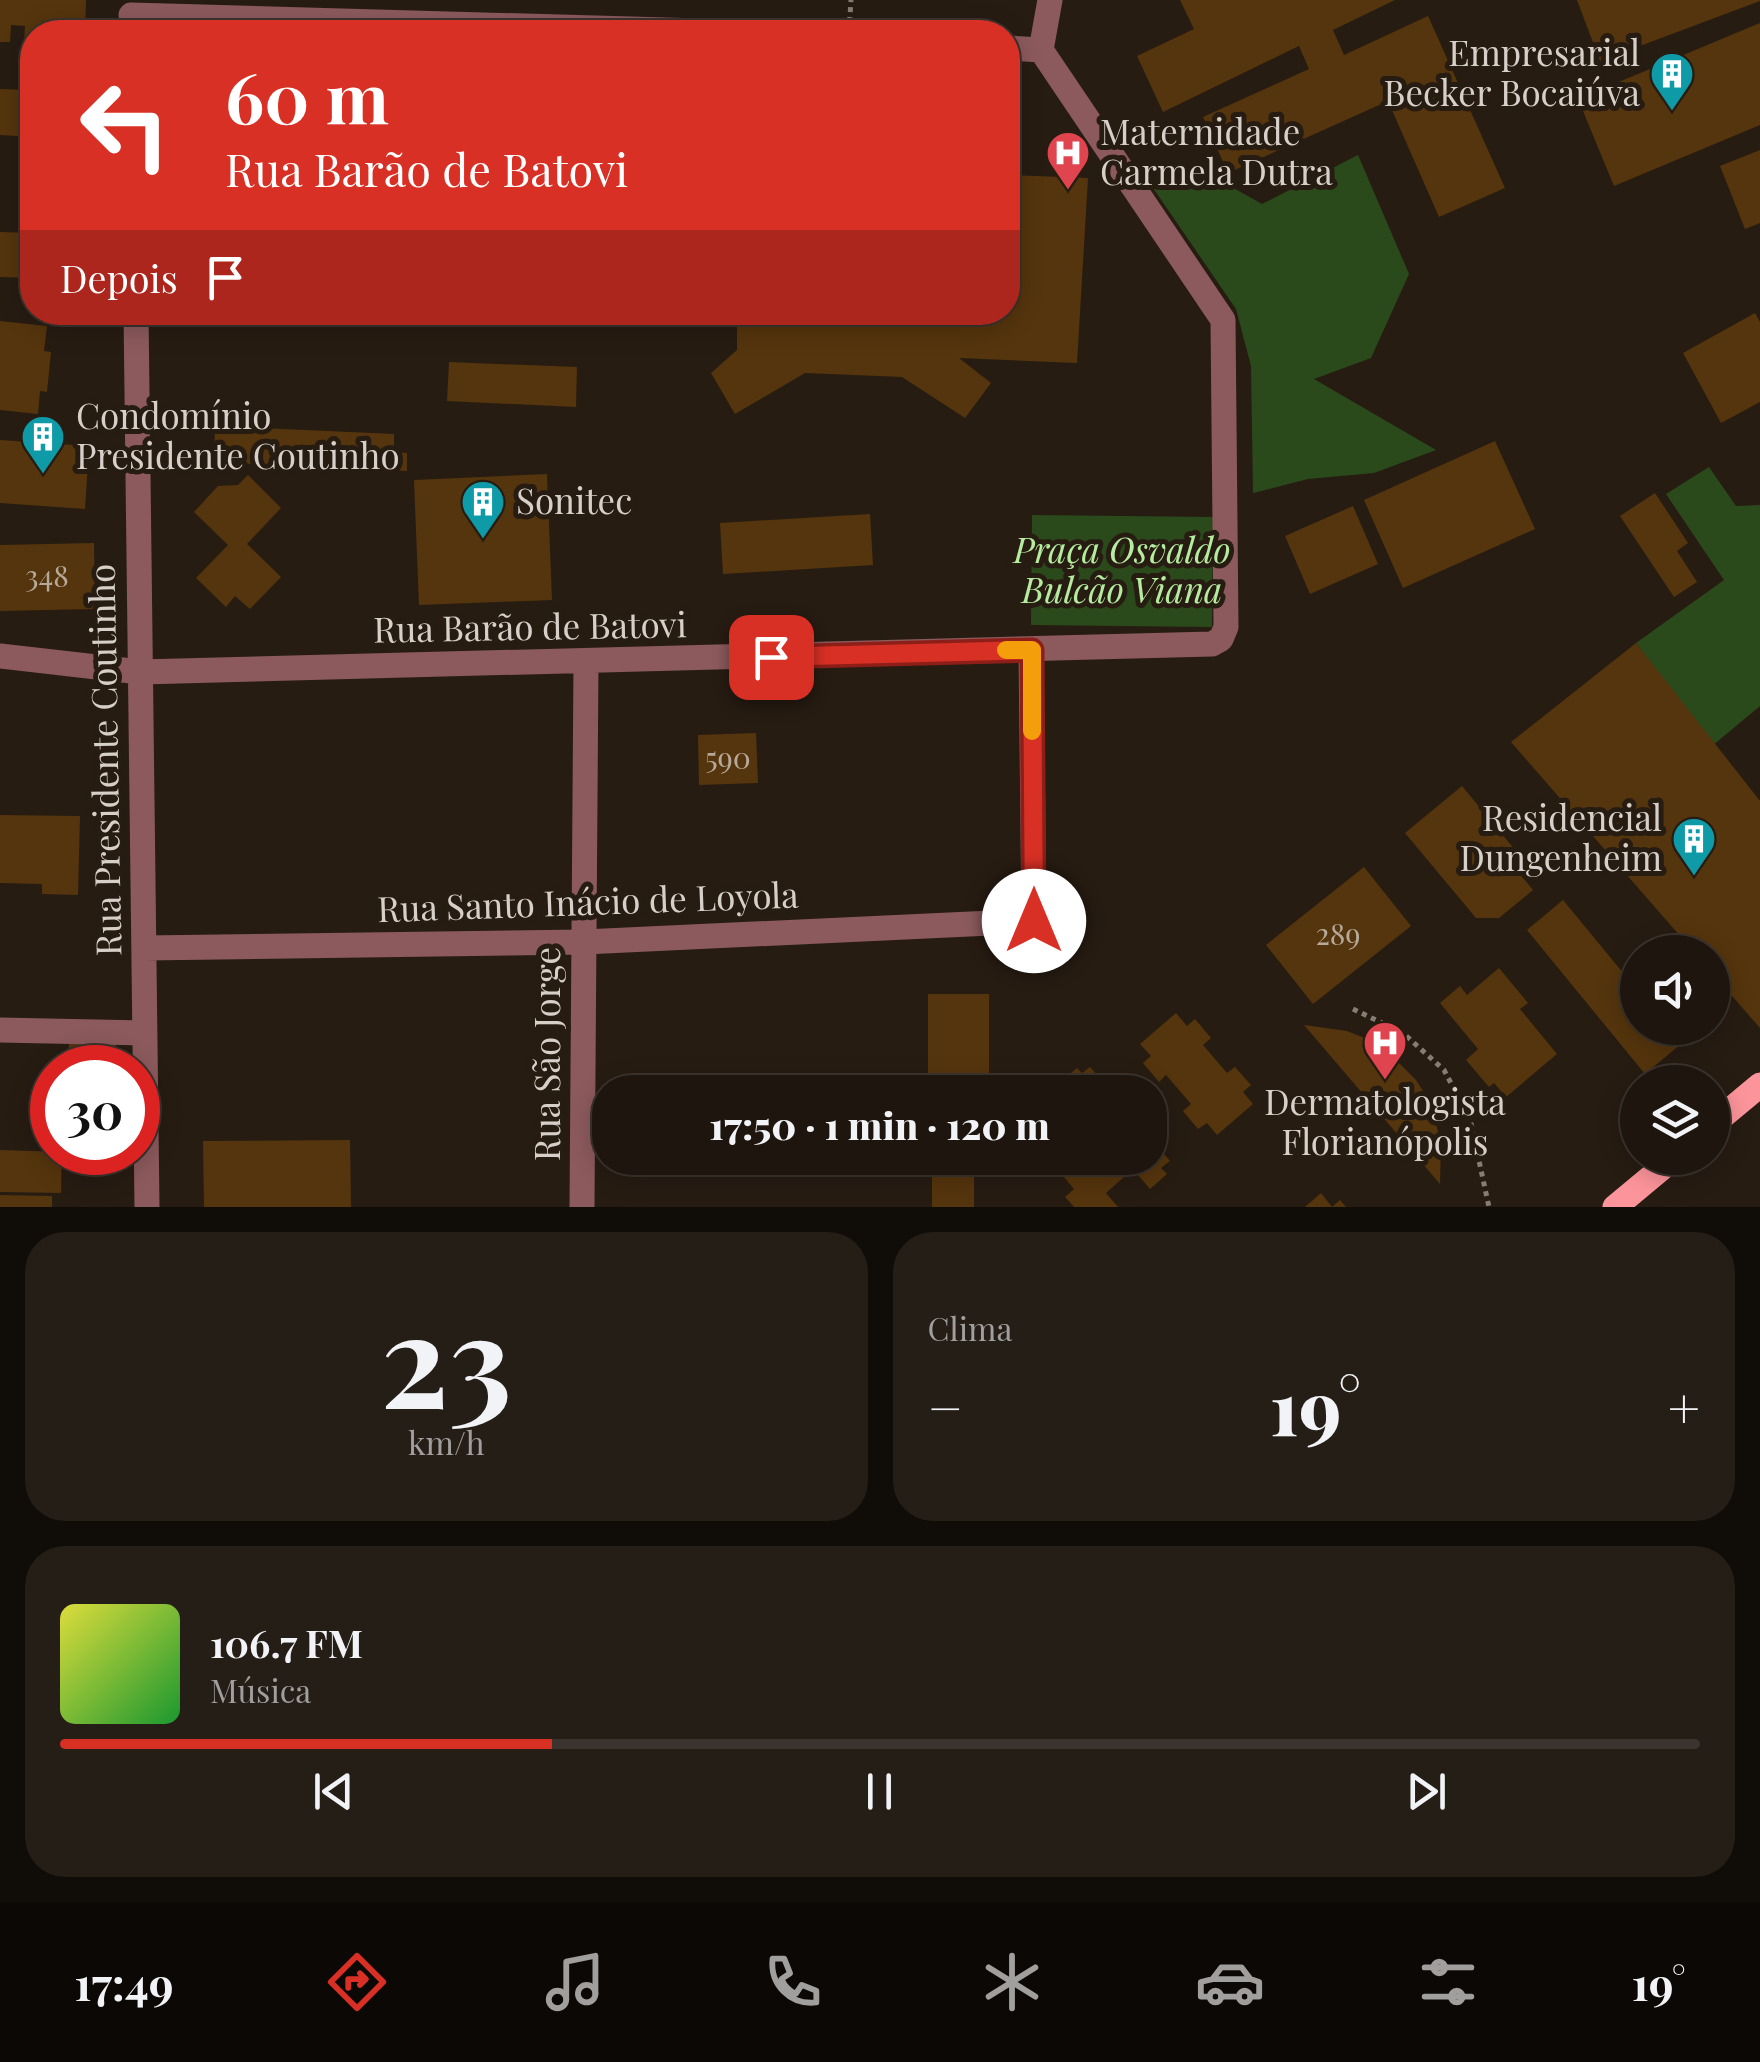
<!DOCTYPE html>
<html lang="pt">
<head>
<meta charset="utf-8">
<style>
	body { margin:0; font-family:"Playfair Display",serif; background:#251e17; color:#f1f3f6; height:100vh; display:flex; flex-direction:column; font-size:38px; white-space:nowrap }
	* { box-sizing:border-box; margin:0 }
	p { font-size:32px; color:#a09f9e }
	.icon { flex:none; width:55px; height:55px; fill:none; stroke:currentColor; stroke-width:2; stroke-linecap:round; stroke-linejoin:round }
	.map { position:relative; height:1207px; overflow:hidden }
	.panel { display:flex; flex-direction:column; gap:25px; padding:25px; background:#100c08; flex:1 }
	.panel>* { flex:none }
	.hud { position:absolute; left:20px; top:20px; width:1000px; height:305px; border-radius:40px; box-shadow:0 5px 25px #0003,0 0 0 2px #3b342e; background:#d93025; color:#fff; overflow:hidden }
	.fabs { position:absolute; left:1620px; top:935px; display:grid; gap:20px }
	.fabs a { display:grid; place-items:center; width:110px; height:110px; border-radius:50%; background:#1d150e; box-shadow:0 5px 25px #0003,0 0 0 2px #3b342e; font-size:50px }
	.speed { position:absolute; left:30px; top:1045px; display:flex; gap:20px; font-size:50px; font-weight:700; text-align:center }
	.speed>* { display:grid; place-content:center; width:130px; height:130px; border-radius:50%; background:#1d150e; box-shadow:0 5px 25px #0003,0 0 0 2px #3b342e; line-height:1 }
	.speed .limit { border:15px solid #d22; background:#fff; color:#111 }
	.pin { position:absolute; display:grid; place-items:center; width:85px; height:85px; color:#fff; margin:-42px; border-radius:20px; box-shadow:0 5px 15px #0006 }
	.me { position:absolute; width:110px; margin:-55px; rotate:0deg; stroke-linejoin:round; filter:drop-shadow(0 0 8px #0008) }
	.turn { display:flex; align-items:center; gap:35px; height:210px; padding:0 40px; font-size:45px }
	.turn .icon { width:130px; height:130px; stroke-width:2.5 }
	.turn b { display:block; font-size:70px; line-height:85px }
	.then { display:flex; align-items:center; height:95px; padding:0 40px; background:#0003; gap:20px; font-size:38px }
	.big { font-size:75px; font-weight:800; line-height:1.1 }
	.panel .widget { flex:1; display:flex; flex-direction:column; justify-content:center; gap:15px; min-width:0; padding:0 35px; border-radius:40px; background:#251e17 }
	.panel .dial { align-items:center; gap:0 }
	.dial b { font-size:130px; line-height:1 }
	.song { display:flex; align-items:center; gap:30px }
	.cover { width:120px; height:120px; border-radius:15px; background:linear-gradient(135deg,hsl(60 70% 55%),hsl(130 70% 35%)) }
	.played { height:10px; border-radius:5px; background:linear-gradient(90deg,#d93025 30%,#3b342e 30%) }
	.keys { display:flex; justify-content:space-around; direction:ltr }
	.heat { display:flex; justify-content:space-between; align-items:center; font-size:55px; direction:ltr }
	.panel .tiles { flex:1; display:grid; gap:25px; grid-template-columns:1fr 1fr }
	.widget:last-child { grid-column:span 2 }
	.trip { position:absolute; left:592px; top:1075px; width:575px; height:100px; border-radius:40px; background:#1d150e; box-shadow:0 5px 25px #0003,0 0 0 2px #3b342e; font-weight:800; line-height:100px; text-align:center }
	.dock { display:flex; height:160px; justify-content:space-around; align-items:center; background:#0c0806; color:#a09f9e }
	.dock .icon { width:70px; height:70px }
	.dock .current { color:#d93025 }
	.dock b { font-size:45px; color:#f1f3f6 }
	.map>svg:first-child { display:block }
	.green { fill:#2b4a1c }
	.building { fill:#55350d }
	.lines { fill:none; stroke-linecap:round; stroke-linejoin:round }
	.path { stroke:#867d74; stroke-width:5; stroke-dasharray:5 5; stroke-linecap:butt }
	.minor { stroke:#8c5a5d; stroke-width:25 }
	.major { stroke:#fc949b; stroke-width:25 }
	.route-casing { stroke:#8d1f18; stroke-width:25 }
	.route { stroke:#d93025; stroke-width:18 }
	.slow { stroke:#f59e0b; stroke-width:18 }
	.labels { text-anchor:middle; stroke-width:10; stroke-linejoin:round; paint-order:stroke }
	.number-label { font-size:30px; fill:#b6a99a }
	.poi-label { font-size:35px; fill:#d7d0c9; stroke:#271c12; text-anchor:start }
	.park-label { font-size:35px; font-style:italic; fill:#b5ec9f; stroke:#271c12 }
	.street-label { font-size:35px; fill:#d7d0c9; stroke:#271c12 }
</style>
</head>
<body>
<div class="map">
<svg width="1760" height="1207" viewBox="0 0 1760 1207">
	<rect width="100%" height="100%" fill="#271c12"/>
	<path class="green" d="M1358,155L1409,274L1371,358L1314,379L1436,450L1374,473L1308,479L1253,493L1251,366L1236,309L1151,185L1196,167L1262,204Z
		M1709,467L1736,506L1760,505V706L1712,746L1636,643L1724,580L1666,494Z
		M1032,515L1213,517L1212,627L1031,625Z"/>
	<path class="building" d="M0,0H86L85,32H32V44H24L25,26L11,25L10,42H0Z
		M1180,0H1395L1333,30L1344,55L1428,16L1505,188L1439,217L1388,101L1228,173L1203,117L1309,69L1299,46L1163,112L1137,56L1194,29Z
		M1577,0H1760V1L1600,61Z
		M1760,23V125L1614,186L1578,99Z
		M0,89L32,90V137L0,135Z
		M1760,150V223L1745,229L1720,166Z
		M1008,175L1088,178L1077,363L959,358L991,383L965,418L902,377L805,373L735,414L711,373L737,350V312H1008Z
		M0,232L32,233V278L0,277Z
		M1755,313L1760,322V402L1721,423L1683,353Z
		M0,321L47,326L44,351L51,352L47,392L40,391L38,414L0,410Z
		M449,362L577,367L576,407L447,401Z
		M215,426L394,434V452L407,453V471L214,462Z
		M0,440L89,446L85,509L0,503Z
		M1495,441L1535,529L1403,588L1364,500Z
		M547,474L552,600L419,605L414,480Z
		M248,475L281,508L247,544L281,577L250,609L235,596L226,607L196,578L228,545L194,512L218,486L238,485Z
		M1655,493L1688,543L1677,551L1697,582L1674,597L1620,516Z
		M1353,506L1378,564L1310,594L1285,536Z
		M870,514L873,565L723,574L720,523Z
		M94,543L95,609L0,611V545Z
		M1636,643L1760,801V1028L1712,973V952H1694L1511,742Z
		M756,733L758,783L699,785L698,735Z
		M1462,786L1516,851L1507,858L1533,890L1499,918H1476L1405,833Z
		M0,815L80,816L78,895L42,894V884L0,883Z
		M1364,867L1411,926L1313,1004L1266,945Z
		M1563,900L1638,991V1028H1667L1681,1044L1645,1074L1527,930Z
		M1499,968L1528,1003L1520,1009L1557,1054L1506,1097L1494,1083L1489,1087L1466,1060L1478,1049L1440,1003L1460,986L1467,995Z
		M928,994H989V1073H928Z
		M1176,1013L1187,1026L1195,1019L1211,1038L1203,1045L1227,1073L1235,1067L1251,1085L1243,1092L1253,1104L1217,1135L1207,1123L1198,1129L1183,1111L1191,1104L1166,1075L1159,1082L1143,1063L1151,1056L1140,1044Z
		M1304,1025L1347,1031L1367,1039L1386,1050L1416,1080L1428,1099L1441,1141L1440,1184Z
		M69,1042L116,1043V1068H68Z
		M1090,1067L1112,1092H1069L1060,1082L1077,1068L1082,1073Z
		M1150,1138L1170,1161L1161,1168L1167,1174L1150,1189L1133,1169L1106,1193L1118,1207H1074L1065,1197L1074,1189L1048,1158L1039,1166L1032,1158H1150Z
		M350,1140L351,1207H204L203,1141Z
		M0,1150L62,1152L61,1193L0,1192Z
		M932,1158H974V1207H932Z
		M1321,1193L1332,1207L1340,1200L1346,1207H1305Z
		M0,1195L52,1196V1207H0Z"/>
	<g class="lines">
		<path class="path" d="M849,32L851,0
			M1353,1009L1403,1033L1444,1070L1470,1119L1489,1207"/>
		<path class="minor" d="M131,15L737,32
			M1008,48L1041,50
			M1041,50L1050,0
			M136,312L147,1207
			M0,656L140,672L1212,644L1221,639L1226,627L1223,320L1041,50
			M144,948L584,942L1034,921L1031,650
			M0,1030L145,1033
			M582,1207L586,662"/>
		<path class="major" d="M1712,1125L1760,1085
			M1615,1207L1674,1158"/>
	</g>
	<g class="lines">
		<defs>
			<path id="route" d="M771,657L1032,650L1034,921"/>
		</defs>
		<use href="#route" class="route-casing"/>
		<use href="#route" class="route"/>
		<path class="slow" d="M1006,650H1032V731"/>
	</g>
	<defs>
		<symbol id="building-pin" viewBox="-11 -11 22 30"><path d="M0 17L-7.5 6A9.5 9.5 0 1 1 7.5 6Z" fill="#0f9aa8" stroke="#271c12"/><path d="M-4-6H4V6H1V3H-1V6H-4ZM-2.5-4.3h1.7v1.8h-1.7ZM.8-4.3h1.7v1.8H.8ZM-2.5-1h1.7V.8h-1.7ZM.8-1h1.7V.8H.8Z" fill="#fff"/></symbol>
		<symbol id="hospital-pin" viewBox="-11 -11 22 30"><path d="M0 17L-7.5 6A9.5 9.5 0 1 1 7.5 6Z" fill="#e0444e" stroke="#271c12"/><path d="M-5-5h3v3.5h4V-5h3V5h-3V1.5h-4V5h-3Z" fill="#fff"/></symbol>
	</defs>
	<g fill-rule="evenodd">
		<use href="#building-pin" x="1647" y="49" width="50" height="68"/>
		<use href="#hospital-pin" x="1043" y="128" width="50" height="68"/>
		<use href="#building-pin" x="18" y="412" width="50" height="68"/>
		<use href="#building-pin" x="458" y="477" width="50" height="68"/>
		<use href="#building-pin" x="1669" y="814" width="50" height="68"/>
		<use href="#hospital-pin" x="1360" y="1018" width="50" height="68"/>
	</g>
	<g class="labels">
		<g class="number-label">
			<text x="47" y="587">348</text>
			<text x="728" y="769">590</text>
			<text x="1338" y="945">289</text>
		</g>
		<g class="poi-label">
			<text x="1640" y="66" text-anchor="end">Empresarial<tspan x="1640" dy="40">Becker Bocaiúva</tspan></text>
			<text x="1100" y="145">Maternidade<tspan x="1100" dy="40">Carmela Dutra</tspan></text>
			<text x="76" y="429">Condomínio<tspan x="76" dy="40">Presidente Coutinho</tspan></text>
			<text x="516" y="514">Sonitec</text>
			<text x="1662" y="831" text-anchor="end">Residencial<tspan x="1662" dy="40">Dungenheim</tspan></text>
			<text x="1385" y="1115" text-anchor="middle">Dermatologista<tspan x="1385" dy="40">Florianópolis</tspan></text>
		</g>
		<g class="park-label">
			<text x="1122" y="563">Praça Osvaldo<tspan x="1122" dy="40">Bulcão Viana</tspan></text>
		</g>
		<g class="street-label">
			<text transform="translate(530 628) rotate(-1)" y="12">Rua Barão de Batovi</text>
			<text transform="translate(106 760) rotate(-91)" y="12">Rua Presidente Coutinho</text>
			<text transform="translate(588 903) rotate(-2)" y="12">Rua Santo Inácio de Loyola</text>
			<text transform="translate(548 1054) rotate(-90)" y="12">Rua São Jorge</text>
		</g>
	</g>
</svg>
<div class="fabs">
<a><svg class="icon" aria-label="sound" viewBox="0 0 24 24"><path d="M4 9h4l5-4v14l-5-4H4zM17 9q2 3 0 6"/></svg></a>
<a><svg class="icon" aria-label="layers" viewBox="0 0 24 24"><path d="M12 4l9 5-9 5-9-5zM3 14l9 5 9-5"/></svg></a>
</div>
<div class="speed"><div class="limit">30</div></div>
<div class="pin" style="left:771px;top:657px;background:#d93025"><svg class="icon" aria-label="arrive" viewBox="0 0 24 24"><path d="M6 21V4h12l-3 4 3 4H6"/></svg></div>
<svg class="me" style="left:1034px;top:921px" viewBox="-20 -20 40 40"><circle r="19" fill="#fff"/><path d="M0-13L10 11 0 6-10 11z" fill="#d93025"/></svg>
<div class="trip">17:50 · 1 min · 120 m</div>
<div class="hud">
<div class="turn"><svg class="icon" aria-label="left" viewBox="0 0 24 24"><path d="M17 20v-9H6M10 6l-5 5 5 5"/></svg><div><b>60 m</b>Rua Barão de Batovi</div></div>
<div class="then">Depois<svg class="icon" aria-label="arrive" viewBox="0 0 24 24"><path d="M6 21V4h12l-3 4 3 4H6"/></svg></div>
</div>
</div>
<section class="panel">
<div class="tiles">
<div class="widget dial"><b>23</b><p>km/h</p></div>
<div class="widget"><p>Clima</p>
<div class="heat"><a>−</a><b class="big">19°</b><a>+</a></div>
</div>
<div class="widget">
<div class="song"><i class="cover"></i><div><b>106.7 FM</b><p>Música</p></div></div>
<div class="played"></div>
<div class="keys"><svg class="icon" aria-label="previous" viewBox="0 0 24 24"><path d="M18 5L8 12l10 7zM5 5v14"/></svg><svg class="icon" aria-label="pause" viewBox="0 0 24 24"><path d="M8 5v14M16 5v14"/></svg><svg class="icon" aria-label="next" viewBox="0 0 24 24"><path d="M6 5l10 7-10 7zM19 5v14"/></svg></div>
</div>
</div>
</section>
<nav class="dock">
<b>17:49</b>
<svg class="icon current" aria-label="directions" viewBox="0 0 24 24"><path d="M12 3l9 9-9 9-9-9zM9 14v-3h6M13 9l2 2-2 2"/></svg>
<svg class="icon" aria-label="music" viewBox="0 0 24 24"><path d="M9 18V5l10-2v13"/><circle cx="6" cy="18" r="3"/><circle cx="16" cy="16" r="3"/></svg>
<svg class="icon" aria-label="phone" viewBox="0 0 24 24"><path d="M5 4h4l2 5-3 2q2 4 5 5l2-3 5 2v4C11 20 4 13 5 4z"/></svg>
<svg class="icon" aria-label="climate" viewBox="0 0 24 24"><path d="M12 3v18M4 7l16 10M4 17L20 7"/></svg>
<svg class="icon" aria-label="car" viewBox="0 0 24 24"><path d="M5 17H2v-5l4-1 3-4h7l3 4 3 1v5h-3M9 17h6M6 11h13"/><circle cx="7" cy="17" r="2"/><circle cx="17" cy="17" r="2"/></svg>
<svg class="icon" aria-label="filters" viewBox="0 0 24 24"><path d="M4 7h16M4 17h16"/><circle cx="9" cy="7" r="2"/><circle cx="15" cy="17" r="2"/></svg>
<b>19°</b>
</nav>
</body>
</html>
